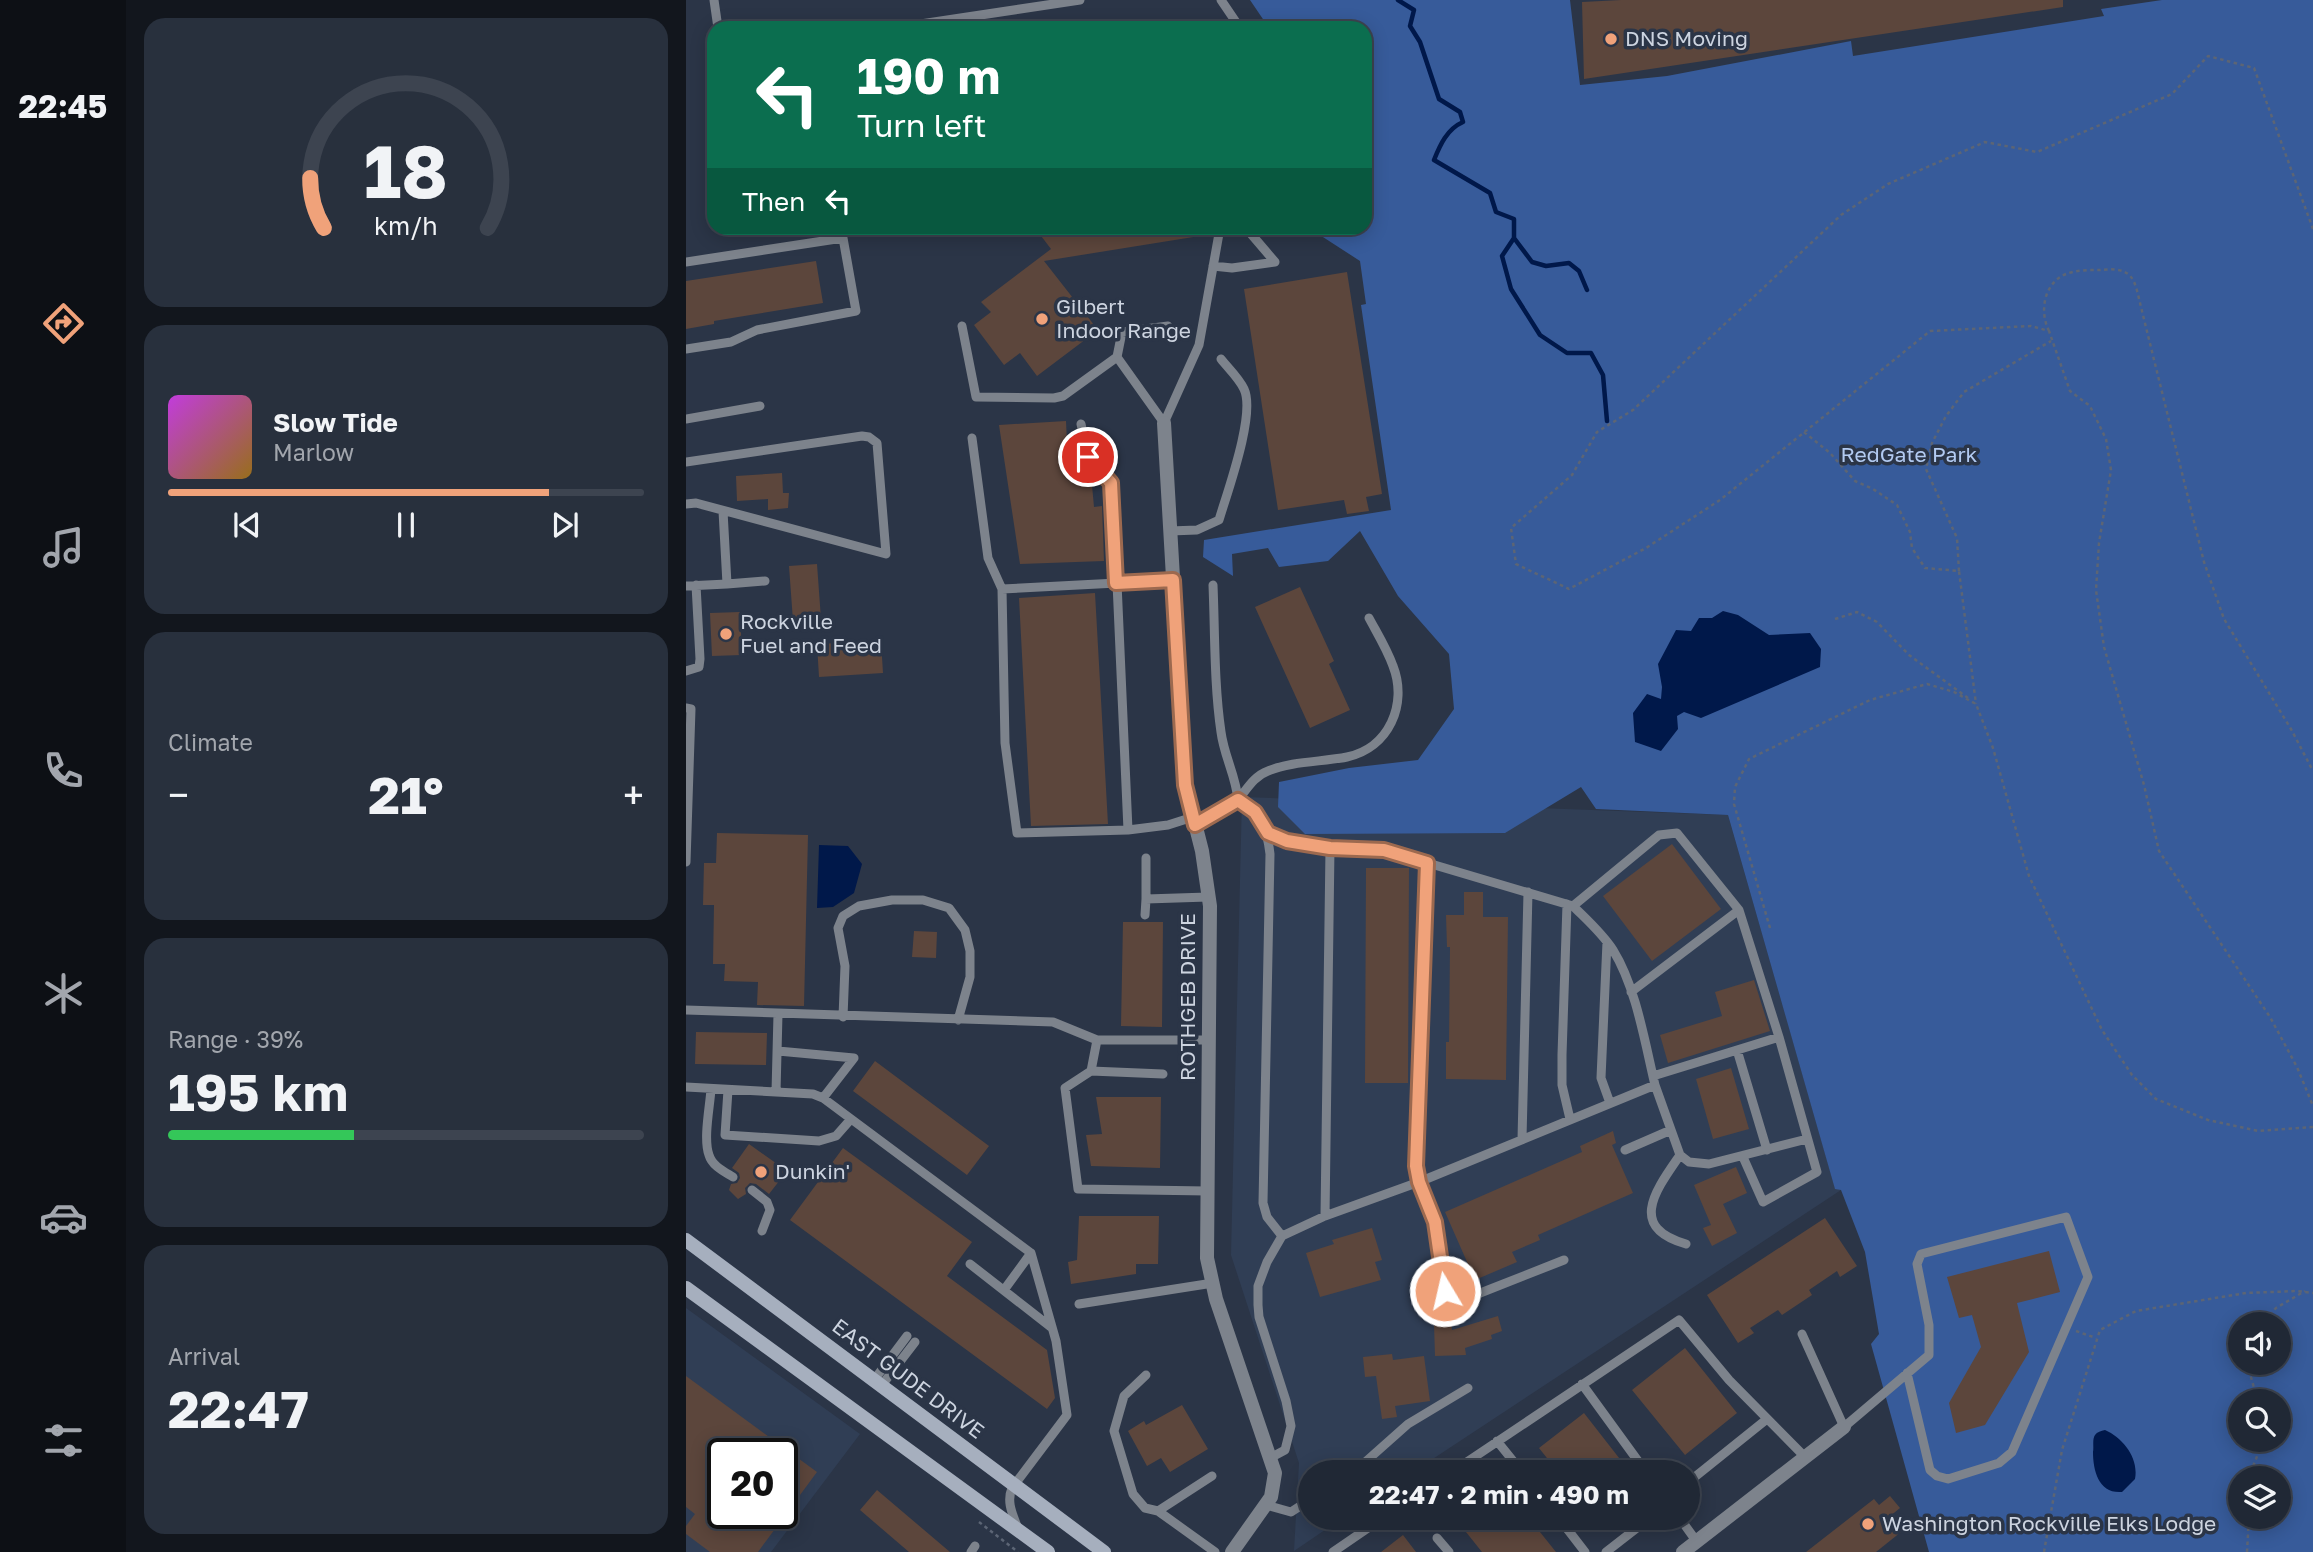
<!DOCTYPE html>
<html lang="en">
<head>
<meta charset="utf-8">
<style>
	body { margin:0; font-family:"Golos Text",sans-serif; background:#28303d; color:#f1f3f6; height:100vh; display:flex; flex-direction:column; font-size:26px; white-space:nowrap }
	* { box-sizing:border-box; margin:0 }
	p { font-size:23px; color:#a2a6ad }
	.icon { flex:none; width:38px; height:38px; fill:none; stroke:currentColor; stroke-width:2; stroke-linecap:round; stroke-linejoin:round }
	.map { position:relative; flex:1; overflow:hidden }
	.details { display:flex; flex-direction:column; gap:18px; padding:18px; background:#12161d; width:560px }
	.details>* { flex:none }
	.top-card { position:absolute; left:21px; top:21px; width:665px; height:214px; border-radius:21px; box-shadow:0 4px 18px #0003,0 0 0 2px #3d4450; background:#0b6e4f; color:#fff; overflow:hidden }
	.controls { position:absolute; left:1542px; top:1312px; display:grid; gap:14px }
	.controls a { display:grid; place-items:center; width:63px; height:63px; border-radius:50%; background:#202835; box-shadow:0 4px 18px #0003,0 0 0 2px #3d4450; font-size:35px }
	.speed { position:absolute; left:21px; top:1438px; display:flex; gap:14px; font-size:35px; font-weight:700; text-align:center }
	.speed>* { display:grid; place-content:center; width:91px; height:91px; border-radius:50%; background:#202835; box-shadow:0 4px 18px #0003,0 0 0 2px #3d4450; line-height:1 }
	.speed .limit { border:4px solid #111; border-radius:10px; background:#fff; color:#111 }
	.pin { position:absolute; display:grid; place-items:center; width:60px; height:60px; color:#fff; margin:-30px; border:4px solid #fff; border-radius:50%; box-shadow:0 2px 7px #0007 }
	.me { position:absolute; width:77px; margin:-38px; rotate:351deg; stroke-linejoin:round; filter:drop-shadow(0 0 5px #0008) }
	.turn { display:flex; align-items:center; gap:24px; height:147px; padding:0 35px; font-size:32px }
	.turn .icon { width:91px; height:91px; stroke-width:2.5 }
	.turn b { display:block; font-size:49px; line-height:60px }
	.then { display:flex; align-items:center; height:66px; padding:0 35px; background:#0003; gap:14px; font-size:26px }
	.big { font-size:52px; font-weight:700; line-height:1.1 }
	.details .tile { flex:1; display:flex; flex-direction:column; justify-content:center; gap:10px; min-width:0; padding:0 24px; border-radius:21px; background:#28303d }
	.details .dial { align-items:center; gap:0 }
	.dial svg { height:182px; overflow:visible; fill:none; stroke:#3d4450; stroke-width:7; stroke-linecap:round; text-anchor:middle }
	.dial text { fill:#f1f3f6; stroke:none }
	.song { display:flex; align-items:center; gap:21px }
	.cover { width:84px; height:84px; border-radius:10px; background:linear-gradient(135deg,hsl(290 70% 55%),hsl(40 70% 35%)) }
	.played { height:7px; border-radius:4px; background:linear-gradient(90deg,#f0a27a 80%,#3d4450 80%) }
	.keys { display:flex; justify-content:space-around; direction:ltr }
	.heat { display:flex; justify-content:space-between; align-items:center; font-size:38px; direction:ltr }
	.charge { height:10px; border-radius:5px; background:linear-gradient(90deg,#34c759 39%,#3d4450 0) }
	.trip { position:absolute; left:612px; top:1460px; width:402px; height:70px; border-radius:35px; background:#202835; box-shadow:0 4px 18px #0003,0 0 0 2px #3d4450; font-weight:700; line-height:70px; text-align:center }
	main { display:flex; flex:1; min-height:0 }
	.dock { display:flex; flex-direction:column; width:126px; justify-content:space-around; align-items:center; background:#0d1015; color:#a2a6ad }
	.dock .icon { width:49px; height:49px }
	.dock .current { color:#f0a27a }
	.dock b { font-size:32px; color:#f1f3f6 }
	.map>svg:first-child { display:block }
	.built { fill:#303e55; fill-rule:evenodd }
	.green { fill:#375b9a; fill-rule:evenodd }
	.water { fill:#00184a }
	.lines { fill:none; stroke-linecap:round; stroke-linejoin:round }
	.stream { stroke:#00184a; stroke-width:4.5 }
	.building { fill:#5c463c; fill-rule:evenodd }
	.path { stroke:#5c6575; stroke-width:2.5; stroke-dasharray:3.5 3.5; stroke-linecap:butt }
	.lane { stroke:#7d838c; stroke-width:9 }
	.street { stroke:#7d838c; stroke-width:14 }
	.secondary { stroke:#a6afbe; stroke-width:14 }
	.route-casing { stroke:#9c694f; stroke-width:18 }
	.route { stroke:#f0a27a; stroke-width:12 }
	.poi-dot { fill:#f0a27a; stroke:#2b3547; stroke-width:2.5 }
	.labels { text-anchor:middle; stroke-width:7; stroke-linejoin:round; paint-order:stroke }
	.poi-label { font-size:21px; fill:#cdd4e0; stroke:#2b3547; text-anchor:start }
	.park-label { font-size:21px; fill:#b2caf1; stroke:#2b3547 }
	.street-label { font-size:21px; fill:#cdd4e0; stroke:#2b3547 }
</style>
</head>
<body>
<main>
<nav class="dock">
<b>22:45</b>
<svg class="icon current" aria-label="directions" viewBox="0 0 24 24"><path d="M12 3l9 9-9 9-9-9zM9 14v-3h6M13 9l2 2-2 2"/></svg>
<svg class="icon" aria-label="music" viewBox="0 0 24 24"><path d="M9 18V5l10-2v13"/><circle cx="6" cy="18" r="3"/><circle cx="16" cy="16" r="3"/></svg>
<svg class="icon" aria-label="phone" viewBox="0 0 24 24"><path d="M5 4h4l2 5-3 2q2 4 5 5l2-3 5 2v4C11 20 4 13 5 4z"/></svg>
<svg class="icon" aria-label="climate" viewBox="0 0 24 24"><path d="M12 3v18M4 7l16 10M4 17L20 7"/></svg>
<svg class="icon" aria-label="car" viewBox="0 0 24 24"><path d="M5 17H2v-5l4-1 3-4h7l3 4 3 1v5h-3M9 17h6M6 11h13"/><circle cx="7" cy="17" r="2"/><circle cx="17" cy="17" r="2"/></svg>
<svg class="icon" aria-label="filters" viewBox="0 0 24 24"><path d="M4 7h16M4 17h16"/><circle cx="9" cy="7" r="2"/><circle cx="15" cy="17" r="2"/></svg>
</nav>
<section class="details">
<div class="tile dial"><svg viewBox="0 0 100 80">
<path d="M14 69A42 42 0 1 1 86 69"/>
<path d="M14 69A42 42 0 0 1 8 47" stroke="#f0a27a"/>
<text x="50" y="56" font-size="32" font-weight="700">18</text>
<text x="50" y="72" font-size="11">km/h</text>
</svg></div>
<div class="tile">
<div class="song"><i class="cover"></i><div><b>Slow Tide</b><p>Marlow</p></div></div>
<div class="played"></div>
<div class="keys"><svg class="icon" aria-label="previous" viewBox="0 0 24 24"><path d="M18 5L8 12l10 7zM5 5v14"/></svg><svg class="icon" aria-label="pause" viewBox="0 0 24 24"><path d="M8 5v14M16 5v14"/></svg><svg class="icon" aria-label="next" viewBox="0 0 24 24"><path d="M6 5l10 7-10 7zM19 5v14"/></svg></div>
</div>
<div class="tile"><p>Climate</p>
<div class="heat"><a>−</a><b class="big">21°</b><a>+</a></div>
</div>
<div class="tile"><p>Range · 39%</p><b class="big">195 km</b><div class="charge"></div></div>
<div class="tile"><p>Arrival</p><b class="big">22:47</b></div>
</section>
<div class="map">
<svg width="1627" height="1552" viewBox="0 0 1627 1552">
	<rect width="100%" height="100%" fill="#2b3547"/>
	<path class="built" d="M556,797L1042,815L1149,1188L1155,1190L727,1472H625V1517H658L608,1551L613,1463L545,1255Z
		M0,1308L174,1434L85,1552H0ZM37,1454H96V1514H37Z"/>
	<path class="green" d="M564,0H884L894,85L981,76L1165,41L1167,56L1418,16L1415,9L1476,0H1627V1552H1243L1185,1344L1193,1334L1179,1252L1155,1190L1149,1189L1042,815L910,809L895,787L819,833L619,834L592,807L593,782L663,768L732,760L768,709L763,654L712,596L674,531L642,561L593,567L582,548L546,554L547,576L517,557L518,540L705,510L675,305L680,304L674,261L623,228H679V28H583ZM1554,1325H1592V1363H1554ZM1554,1402H1592V1440H1554ZM1554,1479H1592V1517H1554Z"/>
	<path class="water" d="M1037,611L1052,615L1083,635L1124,633L1135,649L1134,667L1015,718L998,712L991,716L992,729L975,751L949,742L947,713L961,694L975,699L976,687L972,664L990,630L1005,631L1013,618H1026Z
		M133,845L162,846L176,864L168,893L147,907L131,908Z
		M1419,1430C1437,1438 1453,1458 1449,1479L1436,1492C1413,1494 1407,1471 1407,1452C1408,1447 1406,1439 1409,1435C1411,1432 1415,1431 1419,1430Z"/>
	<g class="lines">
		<path class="stream" d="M712,0L728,10L724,26L734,42L753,99L774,112L777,122C761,129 754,145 748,160L804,193L810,212L828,219V238L816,256L825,289L854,335L881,353H905L917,375L921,421
			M828,238L846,262L860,266L883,263L893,271L901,290"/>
	</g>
	<path class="building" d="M935,0H1377V7L898,79L896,2Z
		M349,228H525L526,234L358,261L412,330L351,376L334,353L318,365L288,325L305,312L295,302L365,249Z
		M130,261L137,303L28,321V324L0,329V281Z
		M661,272L696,494L680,497L683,511L661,514L658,500L592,510L558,289Z
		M380,421L381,442H386L388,464L396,463L397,485H406L408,507L416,506L418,561L334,564L313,425Z
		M96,473L97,493H103L102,508L82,510V499L51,501L50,476Z
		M131,564L135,619L107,621L103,566Z
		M614,587L648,661L643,664L664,710L624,728L569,607Z
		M409,593L422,824L345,826L333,598Z
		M54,612L56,655L26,656L24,613Z
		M195,641L197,673L133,677L131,644Z
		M31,833L122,835L118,1006L71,1005L72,982L38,981L39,964H27L28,905H17L18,863H30Z
		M986,844L1035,909L966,961L917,896Z
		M680,868H723L722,1083H679Z
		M778,892H797V917H822L820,1080L760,1079V1042H763L764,947H761L760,915H778Z
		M437,922H477L476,1027L435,1026Z
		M228,931L251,932L250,958L226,957Z
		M1068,980L1084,1031L982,1063L974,1035L1036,1016L1029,992Z
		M10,1032L81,1033L80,1065L9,1064Z
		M189,1061L303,1146L281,1175L167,1091Z
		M1045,1068L1063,1129L1027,1139L1010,1079Z
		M410,1097H475L474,1168L405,1166L400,1135L416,1134Z
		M927,1131L930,1143L926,1145L947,1193L852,1235L854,1240L826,1252L831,1262L789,1280L759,1212L896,1152L894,1146Z
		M63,1144L101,1171L83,1194L70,1184L64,1183L59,1188L60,1194L52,1199L43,1190L45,1184L51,1183L54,1178L53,1173L46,1168Z
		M157,1148L286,1242L261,1276L361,1350L369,1398L361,1409L104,1220Z
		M1050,1167L1061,1193L1037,1204L1051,1233L1026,1246L1017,1228L1025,1225L1008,1185Z
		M393,1216H473L472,1264H450V1274L385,1284L382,1262L391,1260Z
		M1139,1218L1171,1266L1154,1277L1151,1271L1123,1290L1126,1295L1096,1315L1092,1310L1064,1328L1068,1333L1052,1343L1021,1295Z
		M686,1228L696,1260L689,1262L695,1280L634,1297L620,1253L648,1244L646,1240Z
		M1363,1251L1374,1292L1331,1303L1343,1352L1299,1425L1270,1433L1263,1403L1295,1347L1286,1315L1273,1318L1261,1277Z
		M812,1316L816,1331L805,1335L806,1339L779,1348L780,1355L749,1356L748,1324L765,1323L766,1330Z
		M999,1348L1051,1413L999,1455L946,1390Z
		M706,1354L707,1360L738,1356L744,1401L709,1406L711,1417L696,1419L690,1376L679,1377L677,1357Z
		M0,1376L131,1472L72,1552H24L0,1534V1526L9,1514L0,1507ZM37,1454H96V1514H37Z
		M496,1405L522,1449L484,1472L475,1458L461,1466L442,1431L458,1421L460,1425Z
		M898,1413L944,1472H872L853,1448Z
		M191,1490L264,1552H223L174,1510Z
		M1204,1496L1214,1508L1203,1517L1215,1532L1190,1552H1120L1188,1499L1193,1505Z
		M768,1517H842L870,1552H796Z
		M717,1535L730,1552H695Z"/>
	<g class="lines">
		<path class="path" d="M1627,229L1568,68L1522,56L1486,94L1351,152L1299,142L1202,184L1155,215L947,410L911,432L886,475L825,528L830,564L883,589L960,548L1034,500L1244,331L1345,326L1363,331L1384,391L1404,406L1420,439L1425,470L1413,543L1410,590L1418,647L1458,785L1473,851L1584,1017L1611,1067L1627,1106
			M1363,331C1353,311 1358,283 1380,274C1390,270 1403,270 1414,270C1424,269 1438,268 1445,277C1450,283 1452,295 1454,303L1518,562L1538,619L1605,729L1627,771
			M1118,432L1144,453L1169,481L1187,489L1211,505L1224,532L1226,548L1239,568L1273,571L1290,704
			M1273,571L1271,538L1240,469L1246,443L1260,416L1278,392L1365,341
			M1149,619L1171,612L1191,622L1223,655L1282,698
			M1084,928L1048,804L1049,787L1063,759L1184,700L1241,684L1268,692L1290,704L1307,748L1343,876L1416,1030L1446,1075L1470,1099L1522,1120L1572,1131L1627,1127
			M1574,1325L1590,1308L1619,1291
			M1390,1331L1410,1338
			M1561,1363L1572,1402
			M1562,1479L1574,1449L1573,1440
			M293,1522L332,1552
			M1358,1552L1376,1450L1414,1330L1450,1311L1560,1293L1611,1291L1627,1293
			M1561,1552L1563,1517"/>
		<path class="lane" d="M28,0L32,28
			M535,0L554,28
			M208,28L394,0
			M0,262L157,238L170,311L71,330L45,342L0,349
			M527,266L546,268L589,262L560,228
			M276,326L290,397L368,398L377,396L431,357L478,423
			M431,357L436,332L482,326
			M0,419L74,406
			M478,423L513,345L534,228
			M395,424L402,457L425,483L431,583L487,580
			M286,438L302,558L316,589
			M0,462L176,436L183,437L191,443L200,554L10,503L0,504
			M484,531L511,530L533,520C541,493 570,414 558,389C553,378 542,368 535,359
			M41,584L79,581
			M527,585C529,633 528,684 535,732C538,756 550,776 552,800C561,789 568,776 582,771C606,761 636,762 661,757C703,748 722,704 707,666C701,649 691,633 683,618
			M0,586L41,584L37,511
			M0,671L13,667L14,659L10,585
			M0,708L5,709L0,862
			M509,825L552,800C575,816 581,827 584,854L577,1203L581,1217L596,1236
			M442,830L331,833L319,743L316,589L431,583L442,830L482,825L507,817
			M582,833L601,841L644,848L698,850L887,906C901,920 916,933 927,950C950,987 959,1043 969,1085L733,1182L639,1216L596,1236L581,1262L572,1286V1305L573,1317L600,1401L605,1426L599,1450L584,1458
			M460,858V899L522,897
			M741,863L731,1166C734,1187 745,1204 749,1225C754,1249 751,1282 767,1300L779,1299L878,1260
			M881,904L876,1055V1085L884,1119
			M887,906L973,835L991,833L1053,910L945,992
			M1053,910L1093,1037L1131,1172L1077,1202L1057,1157
			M459,915L460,899
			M921,942L915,1078L924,1103
			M0,1010L367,1022L411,1040H522
			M157,1017L159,966L152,928L157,916L173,906L206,900H237L263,908L279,930L284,951V977L272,1020
			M411,1040L405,1071L477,1074
			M1051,1050L1081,1150
			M92,1051L168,1058L137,1098
			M405,1071L379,1088L392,1189L521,1191
			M967,1076L1093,1037
			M969,1085L994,1155L1003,1162L1023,1164L1121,1139
			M0,1087L127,1094L137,1098L345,1253L370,1341L381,1415L326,1488C320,1502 327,1515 332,1529
			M25,1089C24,1106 17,1139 23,1155C26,1166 39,1172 47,1177
			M42,1090L39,1135L133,1141L150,1136L165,1119
			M90,1092L92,1014
			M836,1139L842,892
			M939,1150L985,1130
			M994,1155C970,1190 941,1227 1000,1244
			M66,1190L81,1202L84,1210L76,1231
			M639,1216L644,848
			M284,1264L366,1328
			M318,1290L345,1253
			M393,1304L527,1283
			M1116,1334L1158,1427L1243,1355V1325L1231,1264L1235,1254L1380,1217L1402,1277L1326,1452L1313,1463L1262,1479L1251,1476L1244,1470L1221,1373
			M460,1375L438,1396L428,1431L447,1494L459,1508L472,1511L529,1552
			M188,1380L221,1336
			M896,1384L960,1472
			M196,1385L229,1342
			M811,1441L836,1472
			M668,1472L722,1424L782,1388
			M766,1472L993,1320L1043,1380L1119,1457
			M1005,1480L1081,1419
			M580,1505L605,1512L625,1499
			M472,1511L526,1476
			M872,1517L899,1552
			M993,1517L1011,1542
			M751,1538L763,1552
			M285,1552L289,1546
			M647,1552L698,1517
			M920,1552L965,1517"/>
		<path class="street" d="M478,423L499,784L516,851L524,906L521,1258L530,1299L589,1473L585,1497L546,1552
			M997,1552L1158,1427"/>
		<path class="secondary" d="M0,1240L418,1552
			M0,1288L362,1552"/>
	</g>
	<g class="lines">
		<defs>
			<path id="route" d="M402,457L425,483L430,583L487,580L499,785L509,825L552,800L569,812L582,833L601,841L644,848L698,850L741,863L730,1166L733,1182L749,1222L759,1291"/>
		</defs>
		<use href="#route" class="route-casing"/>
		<use href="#route" class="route"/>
	</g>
	<g class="poi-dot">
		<circle cx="925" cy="39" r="7"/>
		<circle cx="356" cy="319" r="7"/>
		<circle cx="40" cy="634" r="7"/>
		<circle cx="75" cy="1172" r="7"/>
		<circle cx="1182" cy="1524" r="7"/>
	</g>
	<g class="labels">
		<g class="poi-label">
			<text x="939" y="46">DNS Moving</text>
			<text x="370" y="314">Gilbert<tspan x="370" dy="24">Indoor Range</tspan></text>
			<text x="54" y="629">Rockville<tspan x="54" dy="24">Fuel and Feed</tspan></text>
			<text x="89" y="1179">Dunkin'</text>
			<text x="1196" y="1531">Washington Rockville Elks Lodge</text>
		</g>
		<g class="park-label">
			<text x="1223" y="462">RedGate Park</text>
		</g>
		<g class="street-label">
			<text transform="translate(502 997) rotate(-90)" y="7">ROTHGEB DRIVE</text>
			<text transform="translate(222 1379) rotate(37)" y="7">EAST GUDE DRIVE</text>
		</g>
	</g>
</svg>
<div class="controls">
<a><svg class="icon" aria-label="sound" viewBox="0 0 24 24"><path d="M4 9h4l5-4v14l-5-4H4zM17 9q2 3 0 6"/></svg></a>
<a><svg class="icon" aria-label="search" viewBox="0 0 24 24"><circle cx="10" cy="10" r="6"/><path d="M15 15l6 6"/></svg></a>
<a><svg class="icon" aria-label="layers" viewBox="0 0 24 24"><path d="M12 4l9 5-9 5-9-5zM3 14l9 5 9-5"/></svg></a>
</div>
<div class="speed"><div class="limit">20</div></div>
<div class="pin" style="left:402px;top:457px;background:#d93025"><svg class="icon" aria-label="arrive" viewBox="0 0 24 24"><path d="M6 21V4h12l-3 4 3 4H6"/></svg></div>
<svg class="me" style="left:759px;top:1291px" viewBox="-20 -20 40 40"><circle r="17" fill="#f0a27a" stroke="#fff" stroke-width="3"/><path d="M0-11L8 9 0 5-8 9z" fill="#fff"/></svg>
<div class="trip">22:47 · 2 min · 490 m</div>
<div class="top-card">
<div class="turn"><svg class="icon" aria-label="left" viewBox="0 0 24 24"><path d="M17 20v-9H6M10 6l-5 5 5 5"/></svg><div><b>190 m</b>Turn left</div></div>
<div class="then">Then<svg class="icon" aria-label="left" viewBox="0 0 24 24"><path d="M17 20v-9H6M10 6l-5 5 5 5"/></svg></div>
</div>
</div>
</main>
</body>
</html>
